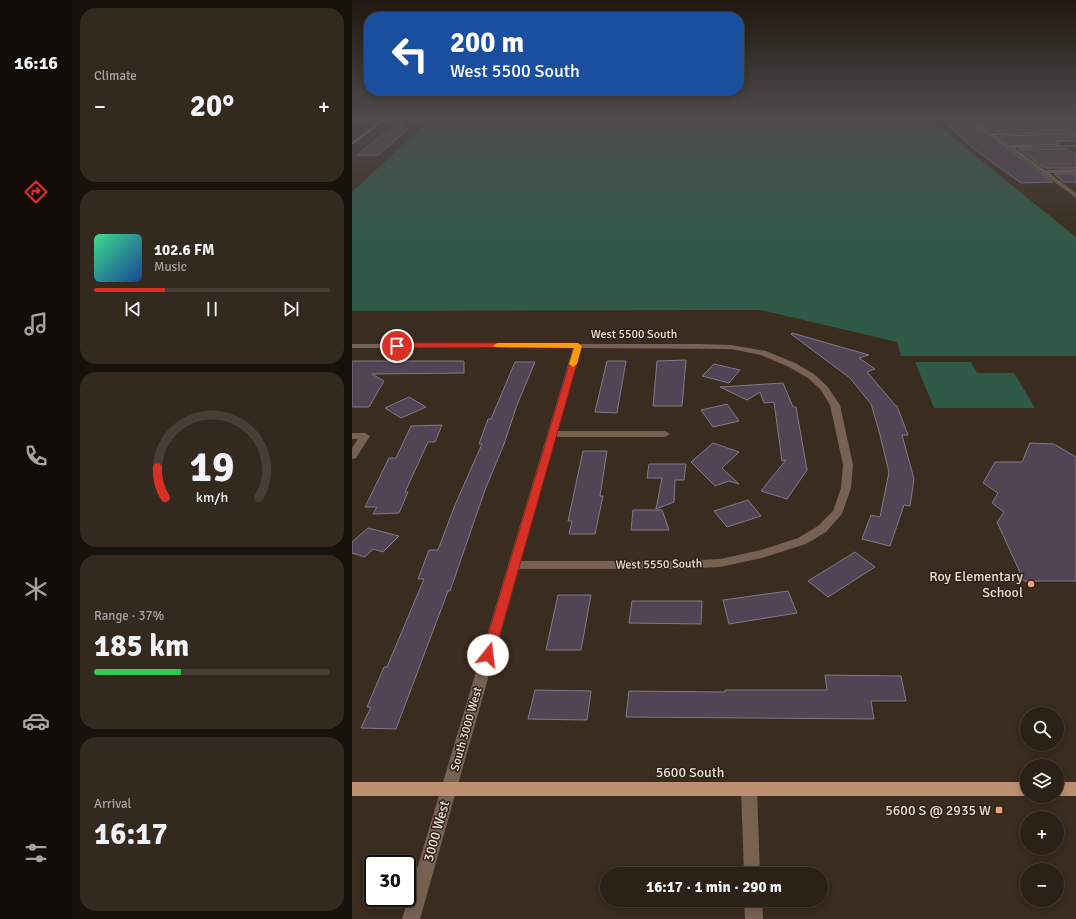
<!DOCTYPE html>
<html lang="en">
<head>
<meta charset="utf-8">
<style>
	body { margin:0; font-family:Signika,sans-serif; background:#34291f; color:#f1f3f6; height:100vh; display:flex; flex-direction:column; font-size:15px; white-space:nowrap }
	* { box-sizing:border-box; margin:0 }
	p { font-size:13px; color:#a6a3a1 }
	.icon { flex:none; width:22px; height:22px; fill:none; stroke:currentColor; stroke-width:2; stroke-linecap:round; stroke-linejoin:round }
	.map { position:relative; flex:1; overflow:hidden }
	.drawer { display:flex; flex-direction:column; gap:8px; padding:8px; background:#18120c; width:280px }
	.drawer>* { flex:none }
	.top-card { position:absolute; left:12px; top:12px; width:380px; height:84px; border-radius:16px; box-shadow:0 2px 10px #0003,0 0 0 1px #483e35; background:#1a4fa0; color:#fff; overflow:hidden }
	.controls { position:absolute; left:668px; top:707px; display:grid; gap:8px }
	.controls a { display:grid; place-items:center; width:44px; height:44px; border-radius:50%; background:#2c2116; box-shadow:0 2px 10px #0003,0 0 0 1px #483e35; font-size:20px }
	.speed { position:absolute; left:12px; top:855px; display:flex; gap:8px; font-size:20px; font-weight:700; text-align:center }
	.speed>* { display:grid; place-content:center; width:52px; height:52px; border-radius:50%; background:#2c2116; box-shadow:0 2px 10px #0003,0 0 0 1px #483e35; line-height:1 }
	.speed .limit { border:2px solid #111; border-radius:6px; background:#fff; color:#111 }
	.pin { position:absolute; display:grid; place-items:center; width:34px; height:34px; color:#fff; margin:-17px; border:2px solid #fff; border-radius:50%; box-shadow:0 1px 4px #0007 }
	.me { position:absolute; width:44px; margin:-22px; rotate:16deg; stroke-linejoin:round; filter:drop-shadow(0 0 3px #0008) }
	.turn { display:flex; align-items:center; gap:14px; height:84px; padding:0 20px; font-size:18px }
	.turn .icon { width:52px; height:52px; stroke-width:2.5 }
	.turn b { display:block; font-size:28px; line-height:34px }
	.big { font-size:30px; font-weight:700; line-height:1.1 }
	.drawer .widget { flex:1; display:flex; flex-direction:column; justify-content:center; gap:6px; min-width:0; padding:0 14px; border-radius:16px; background:#34291f }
	.drawer .dial { align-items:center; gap:0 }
	.dial svg { height:104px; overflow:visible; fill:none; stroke:#483e35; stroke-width:7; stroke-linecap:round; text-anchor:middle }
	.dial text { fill:#f1f3f6; stroke:none }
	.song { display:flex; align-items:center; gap:12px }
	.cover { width:48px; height:48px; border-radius:6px; background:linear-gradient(135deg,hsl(150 70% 55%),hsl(220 70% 35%)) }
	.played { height:4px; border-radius:2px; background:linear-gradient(90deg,#d93025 30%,#483e35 30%) }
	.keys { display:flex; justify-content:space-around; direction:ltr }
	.heat { display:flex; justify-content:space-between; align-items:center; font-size:22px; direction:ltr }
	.charge { height:6px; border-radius:3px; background:linear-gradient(90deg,#34c759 37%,#483e35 0) }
	.trip { position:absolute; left:248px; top:867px; width:228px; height:40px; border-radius:20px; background:#2c2116; box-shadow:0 2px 10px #0003,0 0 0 1px #483e35; font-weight:700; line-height:40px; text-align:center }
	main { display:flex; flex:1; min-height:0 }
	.menu { display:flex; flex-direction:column; width:72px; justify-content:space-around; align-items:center; background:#120d09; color:#a6a3a1 }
	.menu .icon { width:28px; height:28px }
	.menu .on { color:#d93025 }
	.menu b { font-size:18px; color:#f1f3f6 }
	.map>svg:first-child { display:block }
	.green { fill:#2f5a47 }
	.building { fill:#514555; stroke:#847789 }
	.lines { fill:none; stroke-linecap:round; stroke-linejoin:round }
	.street { fill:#776152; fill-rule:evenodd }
	.secondary { fill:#9f7c64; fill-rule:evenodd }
	.primary { fill:#be9071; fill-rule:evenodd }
	.route { fill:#d93025; stroke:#8d1f18 }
	.slow { fill:#f59e0b }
	.poi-dot { fill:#f1a17c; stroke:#302315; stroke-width:1.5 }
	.labels { text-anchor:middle; stroke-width:3; stroke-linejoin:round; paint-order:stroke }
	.street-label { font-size:12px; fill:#e8dfd6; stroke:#302315 }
	.near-poi-label { font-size:14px; fill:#e8dfd6; stroke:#302315; text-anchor:end }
	.near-street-label { font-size:14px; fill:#e8dfd6; stroke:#302315 }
</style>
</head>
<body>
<main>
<nav class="menu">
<b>16:16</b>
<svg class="icon on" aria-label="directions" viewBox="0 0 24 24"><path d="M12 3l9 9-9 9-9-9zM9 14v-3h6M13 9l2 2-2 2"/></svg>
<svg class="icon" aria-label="music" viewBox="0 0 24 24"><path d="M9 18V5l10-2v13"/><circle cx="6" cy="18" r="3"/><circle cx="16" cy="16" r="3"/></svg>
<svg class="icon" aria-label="phone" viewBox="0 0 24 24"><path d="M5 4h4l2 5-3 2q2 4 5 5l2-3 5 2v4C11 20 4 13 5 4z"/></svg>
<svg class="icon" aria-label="climate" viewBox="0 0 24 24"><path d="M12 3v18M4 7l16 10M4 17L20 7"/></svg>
<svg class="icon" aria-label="car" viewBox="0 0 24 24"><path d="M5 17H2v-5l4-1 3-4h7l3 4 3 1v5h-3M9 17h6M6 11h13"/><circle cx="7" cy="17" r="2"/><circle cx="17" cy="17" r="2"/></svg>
<svg class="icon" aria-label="filters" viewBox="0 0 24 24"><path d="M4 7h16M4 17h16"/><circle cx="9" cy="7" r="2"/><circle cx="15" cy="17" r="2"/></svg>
</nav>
<section class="drawer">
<div class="widget"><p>Climate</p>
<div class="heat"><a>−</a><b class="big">20°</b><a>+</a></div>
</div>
<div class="widget">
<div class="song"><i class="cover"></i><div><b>102.6 FM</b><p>Music</p></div></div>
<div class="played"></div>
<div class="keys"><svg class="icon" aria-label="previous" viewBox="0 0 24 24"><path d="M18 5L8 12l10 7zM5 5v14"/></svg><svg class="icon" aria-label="pause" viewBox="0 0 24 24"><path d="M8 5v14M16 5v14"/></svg><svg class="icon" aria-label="next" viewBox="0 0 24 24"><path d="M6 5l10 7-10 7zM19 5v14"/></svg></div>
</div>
<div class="widget dial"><svg viewBox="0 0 100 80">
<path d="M14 69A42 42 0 1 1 86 69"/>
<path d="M14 69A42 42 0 0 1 8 46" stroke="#d93025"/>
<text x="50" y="56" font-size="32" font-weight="700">19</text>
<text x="50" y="72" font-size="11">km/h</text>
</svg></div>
<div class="widget"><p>Range · 37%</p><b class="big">185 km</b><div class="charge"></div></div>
<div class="widget"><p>Arrival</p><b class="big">16:17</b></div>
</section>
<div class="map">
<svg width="724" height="919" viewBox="0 0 724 919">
	<rect width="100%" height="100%" fill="#3a2c1e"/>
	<path class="green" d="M81,117H269L271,118V124C284,127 294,128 305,119L575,117L724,237V356H549L545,342L409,310L0,311V192Z
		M563,362H619L625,373H662L683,408H582Z"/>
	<path class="building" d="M602,117H707L724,130L641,131L629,122L624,123V126L653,146L656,143L648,136L724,134V141H704L708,144L655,146V148L701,182L669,183L622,149L593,122Z
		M48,121L55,130L26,155H5Z
		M667,149H715L724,155V168H693Z
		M702,174H724V182H712Z
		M440,333L517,355L507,358L523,369L515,372L544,406H545L556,435H550L562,479L558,506L552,505L538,546L510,539L519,515L528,517L537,472L527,431L519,404L498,378L439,334Z
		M334,360L330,406H301L305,361Z
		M0,361H112V373L20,374L32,381L17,407H0Z
		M255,361H274L265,413L243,412Z
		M163,362H183L165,405L152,444L133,490L98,591H96L44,729L9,728L19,707H15L32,667H35L72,579H66L77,550H86L103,505L130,444H127L136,419H139Z
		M362,364L388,370L377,383L350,376Z
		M431,383L441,407H444L455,470L435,499L409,491L434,460L430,461L422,402L412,403L408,392L395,400L368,387Z
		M57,397L74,407L49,418L33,408Z
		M375,404L387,421L361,427L349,410Z
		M90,425L83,442H76L53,492H56L47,513L21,514L25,507H13L37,458H44L59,426Z
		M361,443L387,452L370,468L387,484L377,481L363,486L339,462Z
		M678,443L702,444L724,457V581H672L645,522L652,512L640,503L646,493L631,483L643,462H670Z
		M231,451H255L248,496H251L243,534H217L220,521H216Z
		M297,464H334L332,480H323L322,502L304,509L310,478H295Z
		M396,500L409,516L375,527L362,511Z
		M281,510H310L317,530H279Z
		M16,528L47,536L31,552L21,549L13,557L0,553V542Z
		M503,552L523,567L476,597L456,581Z
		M436,591L445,613L377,624L371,600Z
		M206,595H239L229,650H194Z
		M280,601H350L349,624L277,623Z
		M473,675L549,676L554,701H519L522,719L274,717L277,691L373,692V690H475Z
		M183,690L239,691L235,720L176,719Z"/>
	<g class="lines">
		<path class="street" d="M708,117H712L724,124V127Z
			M625,124H629L640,133L724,131V133L644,135L655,143L653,145L625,126Z
			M724,145V147L663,148L693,170L724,169V173H697L724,193V198L656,147L658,146Z
			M0,344H346L379,345L414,351L443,363L462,374L475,386L488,405L501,465L499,488L490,514L474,532L454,544L410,558L368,567L326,569H167L68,919H50L221,348H0ZM229,348L379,349L409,355L437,367L456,378L469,390L478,405L491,465L489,488L481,511L466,526L446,538L409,550L368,559L326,561H169L204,437H313L318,434L313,431H206Z
			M0,433H13L18,436L4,458L0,459V448L6,439H0Z
			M397,782L402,784L405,789L408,874H392L389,789L392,784Z
			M392,900H410L411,919H393Z"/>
		<path class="secondary" d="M33,117H37L0,145V142Z"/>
		<path class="primary" d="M0,782H675V796H0Z
			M705,782H724V796H705Z"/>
	</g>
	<linearGradient id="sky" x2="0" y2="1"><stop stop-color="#201810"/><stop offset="0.48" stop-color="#4f4b4c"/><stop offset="1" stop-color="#4f4b4c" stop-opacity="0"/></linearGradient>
	<rect width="724" height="245" fill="url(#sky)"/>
	<path class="route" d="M45,343H226L230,346L142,655L140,658L136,659L132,658L130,655L222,348L43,347V344Z"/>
	<path class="slow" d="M145,343H226L230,346L225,364L221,367L217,364L222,348L143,347L141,346Z"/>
	<g class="poi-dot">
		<circle cx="679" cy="584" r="4"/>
		<rect x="643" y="806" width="8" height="8" rx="2"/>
	</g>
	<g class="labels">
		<g class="street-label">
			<text x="282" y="338">West 5500 South</text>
			<text transform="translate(307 564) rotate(-1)" y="4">West 5550 South</text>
			<text transform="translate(114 729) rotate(-74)" y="4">South 3000 West</text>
		</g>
		<g class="near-poi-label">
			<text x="671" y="581">Roy Elementary<tspan x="671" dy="16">School</tspan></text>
			<text x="639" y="815">5600 S @ 2935 W</text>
		</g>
		<g class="near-street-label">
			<text x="338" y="777">5600 South</text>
			<text transform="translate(84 831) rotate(-74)" y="5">3000 West</text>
		</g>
	</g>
</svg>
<div class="controls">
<a><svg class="icon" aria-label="search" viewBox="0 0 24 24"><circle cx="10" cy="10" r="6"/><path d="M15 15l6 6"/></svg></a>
<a><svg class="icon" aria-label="layers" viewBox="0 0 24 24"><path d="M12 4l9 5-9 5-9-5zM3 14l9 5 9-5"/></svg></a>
<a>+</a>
<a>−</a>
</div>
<div class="speed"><div class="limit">30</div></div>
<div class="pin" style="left:45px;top:346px;background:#d93025"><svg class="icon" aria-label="arrive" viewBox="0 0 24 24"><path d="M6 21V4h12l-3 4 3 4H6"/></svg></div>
<svg class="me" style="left:136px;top:655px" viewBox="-20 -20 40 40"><circle r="19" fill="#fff"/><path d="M0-13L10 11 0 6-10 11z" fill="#d93025"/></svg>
<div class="trip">16:17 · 1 min · 290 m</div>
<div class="top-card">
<div class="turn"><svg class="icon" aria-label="left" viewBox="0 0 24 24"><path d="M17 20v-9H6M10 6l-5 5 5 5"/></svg><div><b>200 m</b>West 5500 South</div></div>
</div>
</div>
</main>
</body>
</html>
